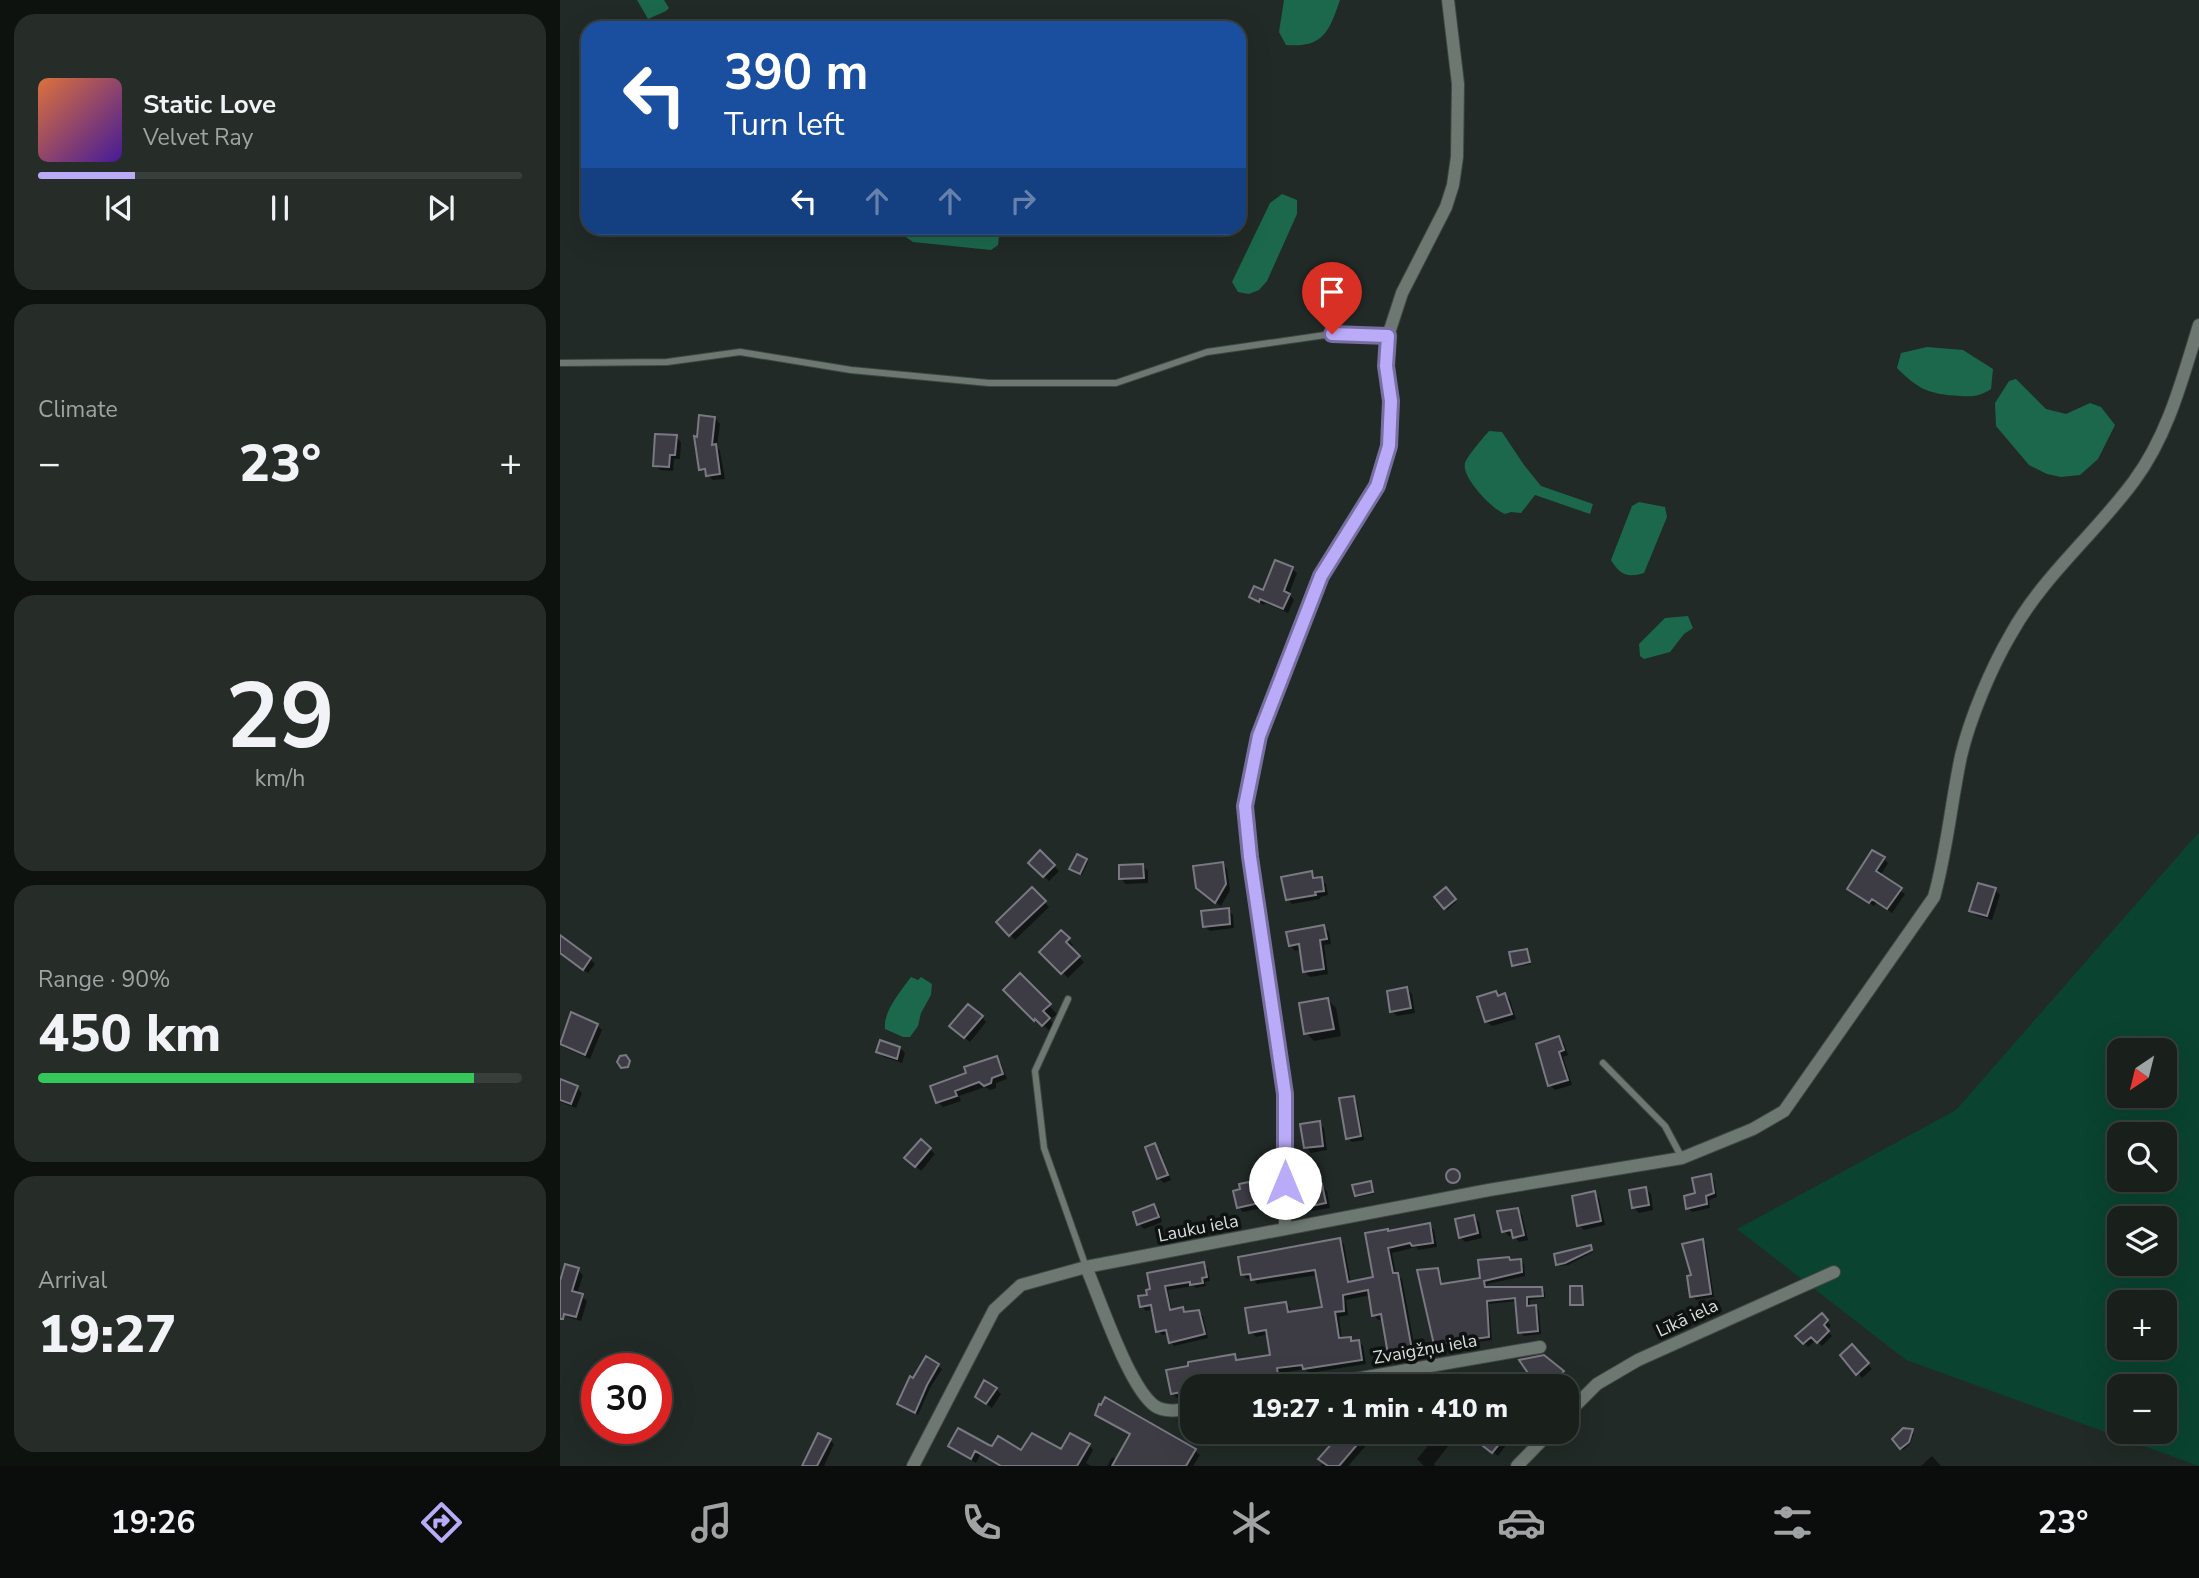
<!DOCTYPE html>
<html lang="en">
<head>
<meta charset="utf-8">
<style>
	body { margin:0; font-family:"Nunito Sans",sans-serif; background:#262d29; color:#f1f3f6; height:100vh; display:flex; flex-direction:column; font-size:26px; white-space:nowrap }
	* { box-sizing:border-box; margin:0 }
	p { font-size:23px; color:#9fa3a3 }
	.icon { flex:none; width:38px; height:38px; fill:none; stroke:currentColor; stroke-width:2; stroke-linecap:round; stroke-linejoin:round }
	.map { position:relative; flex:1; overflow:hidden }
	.panel { display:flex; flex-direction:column; gap:14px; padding:14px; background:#0e120f; width:560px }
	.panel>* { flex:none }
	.top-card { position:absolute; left:21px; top:21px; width:665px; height:214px; border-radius:21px; box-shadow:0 7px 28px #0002,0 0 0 2px #373e3b; background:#1a4fa0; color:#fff; overflow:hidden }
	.needle { width:46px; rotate:215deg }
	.tools { position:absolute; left:1547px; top:1038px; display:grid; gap:14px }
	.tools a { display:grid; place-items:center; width:70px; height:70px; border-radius:14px; background:#19201c; box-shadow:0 7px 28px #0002,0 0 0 2px #373e3b; font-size:35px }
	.speed { position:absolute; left:21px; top:1353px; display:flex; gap:14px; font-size:35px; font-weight:700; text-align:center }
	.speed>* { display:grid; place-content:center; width:91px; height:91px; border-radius:50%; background:#19201c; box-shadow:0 7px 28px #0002,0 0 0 2px #373e3b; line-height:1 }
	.speed .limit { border:10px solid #d22; background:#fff; color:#111 }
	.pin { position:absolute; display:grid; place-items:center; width:60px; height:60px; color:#fff; margin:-72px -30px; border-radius:50% 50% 50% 0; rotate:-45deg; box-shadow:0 0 7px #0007 }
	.pin .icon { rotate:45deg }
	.me { position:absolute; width:77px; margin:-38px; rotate:0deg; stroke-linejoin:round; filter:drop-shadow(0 0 5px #0008) }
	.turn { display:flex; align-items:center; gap:24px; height:147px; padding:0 28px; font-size:32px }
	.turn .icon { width:91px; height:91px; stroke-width:2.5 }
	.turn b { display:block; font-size:49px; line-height:60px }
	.lanes { display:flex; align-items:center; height:66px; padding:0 28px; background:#0003; justify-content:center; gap:35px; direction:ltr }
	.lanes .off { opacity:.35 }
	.big { font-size:52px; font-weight:800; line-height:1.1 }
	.panel .tile { flex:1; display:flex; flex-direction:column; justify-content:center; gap:10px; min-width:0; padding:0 24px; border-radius:21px; background:#262d29 }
	.panel .dial { align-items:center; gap:0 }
	.dial b { font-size:91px; line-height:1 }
	.song { display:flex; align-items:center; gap:21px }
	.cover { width:84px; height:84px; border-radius:10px; background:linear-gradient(135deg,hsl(20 70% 55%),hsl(260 70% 35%)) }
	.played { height:7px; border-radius:4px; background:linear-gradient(90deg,#b9abf7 20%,#373e3b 20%) }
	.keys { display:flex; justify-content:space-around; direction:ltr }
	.heat { display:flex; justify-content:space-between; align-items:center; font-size:38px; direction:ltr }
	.charge { height:10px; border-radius:5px; background:linear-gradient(90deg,#34c759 90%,#373e3b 0) }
	.trip { position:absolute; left:620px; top:1374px; width:399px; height:70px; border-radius:21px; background:#19201c; box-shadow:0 7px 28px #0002,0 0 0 2px #373e3b; font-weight:800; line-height:70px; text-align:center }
	.dock { display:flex; height:112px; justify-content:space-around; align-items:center; background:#0a0d0b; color:#9fa3a3 }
	.dock .icon { width:49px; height:49px }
	.dock .active { color:#b9abf7 }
	.dock b { font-size:32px; color:#f1f3f6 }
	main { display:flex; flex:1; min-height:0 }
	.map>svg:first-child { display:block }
	.green { fill:#0a4330; fill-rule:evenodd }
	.water { fill:#1b684d }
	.shadow { fill:#0007 }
	.building { fill:#3d3c45; stroke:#7a7882; stroke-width:2 }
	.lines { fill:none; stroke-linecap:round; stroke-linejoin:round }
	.lane-casing { stroke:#404844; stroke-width:8 }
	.street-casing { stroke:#404844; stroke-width:14 }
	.lane { stroke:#6d7872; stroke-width:6 }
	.street { stroke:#6d7872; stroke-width:12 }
	.route-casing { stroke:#786fa1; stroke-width:18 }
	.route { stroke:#b9abf7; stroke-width:12 }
	.labels { text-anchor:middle; stroke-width:7; stroke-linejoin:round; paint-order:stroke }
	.street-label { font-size:18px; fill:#d9dfdc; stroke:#0e1210 }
</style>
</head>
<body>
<main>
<section class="panel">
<div class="tile">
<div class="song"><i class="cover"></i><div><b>Static Love</b><p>Velvet Ray</p></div></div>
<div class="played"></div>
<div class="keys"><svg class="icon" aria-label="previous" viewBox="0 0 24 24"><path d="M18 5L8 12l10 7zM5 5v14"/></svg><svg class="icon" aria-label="pause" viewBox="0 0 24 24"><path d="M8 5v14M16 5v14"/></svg><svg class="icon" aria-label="next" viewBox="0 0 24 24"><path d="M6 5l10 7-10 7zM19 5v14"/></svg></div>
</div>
<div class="tile"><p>Climate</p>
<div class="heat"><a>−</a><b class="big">23°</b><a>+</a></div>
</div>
<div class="tile dial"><b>29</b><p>km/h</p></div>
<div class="tile"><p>Range · 90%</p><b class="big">450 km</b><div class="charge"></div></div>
<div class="tile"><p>Arrival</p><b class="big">19:27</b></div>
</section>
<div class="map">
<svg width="1639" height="1466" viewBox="0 0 1639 1466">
	<rect width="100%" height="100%" fill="#212a26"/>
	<path class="green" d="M1639,832V1466L1346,1360L1177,1229L1396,1110ZM1559,1050H1605V1096H1559ZM1559,1134H1605V1180H1559ZM1559,1218H1605V1264H1559ZM1559,1302H1605V1348H1559ZM1559,1386H1605V1432H1559Z"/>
	<path class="water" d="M77,0H104L109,8L106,11L88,19Z
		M724,0H780C769,32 763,48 726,45L719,32Z
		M722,194L737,200V214L707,281L699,290L689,294L678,292L672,282L710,203Z
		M341,228H440L438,245L431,250L353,242L340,233Z
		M1367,347L1403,350L1433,369L1431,389C1420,396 1413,397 1400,396C1369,394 1359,390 1337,368L1341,353Z
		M1456,379L1486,409L1506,414L1530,403L1541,407L1555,425L1538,459L1520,475L1501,477L1487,474L1469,465L1436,426L1435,403L1449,381Z
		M929,431L942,432L964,465L981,486L1033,504L1030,514L975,495L961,513L951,512L945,514C933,510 901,477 905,463C908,455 923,438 929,431Z
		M1079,502L1105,507L1107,517L1084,573C1067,578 1060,575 1051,560L1072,506Z
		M1128,616L1133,628L1124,634L1110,652L1084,659L1080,656L1079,644L1105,618Z
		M351,977L358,980L361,977L372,984L371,995L361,1013L358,1026L350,1037H343L325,1029C323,1011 341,991 351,977Z"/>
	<path class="shadow" d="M155,418L160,424L157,447L160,451L165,479L153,480L141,469Z
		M116,437L121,442L120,459H114L113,471L100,470L95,465Z
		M716,562L732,569L737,573L729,594L734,600L728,613L705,603L704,605L691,597L704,592Z
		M480,853L499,871L489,881L470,863Z
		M1324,859L1328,863L1320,876L1345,894L1332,913L1317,902L1314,906L1294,894Z
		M526,860L528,862L522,875L513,871Z
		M662,864L667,869L670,890L661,906L644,893Z
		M583,866L588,871V883L566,884L561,879Z
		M751,873L766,884L768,895L760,897V899L732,904L727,899Z
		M472,889L489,907L455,940L438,922Z
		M886,890L896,902L887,910L877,897Z
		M1435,890L1440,895L1432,920L1416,915L1411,910Z
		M668,910L673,915L674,928L650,931L644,926Z
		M763,927L769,932L771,944L764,945L768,974L750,977L745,972L742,949L735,951L730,945Z
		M501,932L513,945L510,948L524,962L508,978L482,952Z
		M966,951L971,964L956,967L954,965Z
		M30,959L35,964L28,973L15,964Z
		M460,976L497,1014L490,1020L497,1027L491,1032L484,1026L483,1028L446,990Z
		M847,989L852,994L855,1013L837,1016L832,1011Z
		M936,993L940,997L945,995L950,1000L956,1019L932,1026L926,1021Z
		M768,1000L776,1008L781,1036L754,1041L746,1033Z
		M12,1014L37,1025L42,1030L30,1059L5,1048L0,1043Z
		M422,1017L426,1022L410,1042L396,1031Z
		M999,1038L1004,1043L1008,1055L1003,1057L1012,1085L995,1090L990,1085Z
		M340,1048L345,1053L342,1063L324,1057L318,1052Z
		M436,1058L441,1063L447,1079L436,1083V1088L430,1090L425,1087L399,1096L401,1101L383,1107L378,1102L409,1074Z
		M0,1081L17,1088L22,1093L16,1108L0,1102Z
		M793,1098L797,1102L804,1140L792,1142L788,1138Z
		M759,1123L764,1128L767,1150L751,1153L746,1147Z
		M361,1142L375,1154L361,1171L347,1158Z
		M595,1145L600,1150L611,1180L604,1183L598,1178Z
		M889 1177a6 6 0 1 1 12 0a6 6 0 1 1-12 0Z
		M1150,1176L1154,1180L1157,1197L1149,1200L1150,1208L1132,1212L1128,1208Z
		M702,1181L707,1186L711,1206L683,1212L678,1207Z
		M811,1183L814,1194L798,1197L796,1195Z
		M762,1186L767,1191L770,1208L752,1211L747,1206Z
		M1086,1189L1091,1194L1093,1210L1079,1213L1074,1208Z
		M1034,1193L1039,1198L1045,1225L1024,1230L1019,1225Z
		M594,1206L599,1211L602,1222L584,1229L579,1224Z
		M957,1210L962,1215L968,1240L959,1242L954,1235L949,1236L944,1231Z
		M914,1217L919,1222L922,1238L905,1242L900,1237Z
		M869,1225L874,1230L877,1247L858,1250L856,1247L832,1253L836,1275L842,1279L856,1354L835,1358L830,1353L824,1319L818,1320L814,1315L810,1295L786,1300L788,1315L779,1317L782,1340L790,1338L794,1342L798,1341L803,1346L806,1364L749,1373L745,1369L721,1373L722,1379L678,1386H632V1394L617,1398L612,1393L674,1356L679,1361L712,1356L709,1334L696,1337L691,1332L726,1304L730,1308L731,1313L764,1308L758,1275L697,1284L692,1278L687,1279L683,1275L780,1240L784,1245L791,1283L815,1279L830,1233Z
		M1142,1241L1146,1245L1154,1297L1136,1300L1132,1296L1133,1277Z
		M1030,1247L1033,1252L1008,1265L1000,1266L998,1264Z
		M960,1261L964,1264L965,1276L927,1284L928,1289H981L985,1292V1298L970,1300V1307H975L979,1310L981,1334L964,1336L960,1332L957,1301L929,1304L932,1340L879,1348L875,1344L877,1270L881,1274L883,1285L922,1280L951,1262Z
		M643,1264L648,1269L650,1281L645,1282L646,1286L636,1288L633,1286L608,1290L612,1311L622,1309L627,1313L639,1312L643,1316L648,1338L614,1346L610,1342L609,1334L602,1335L598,1331L593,1309L586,1311L582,1307L589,1296L588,1291Z
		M18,1270L23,1275L17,1294L27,1301L21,1321L8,1317L0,1311V1287Z
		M1021,1288L1023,1290L1024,1306H1014L1012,1304Z
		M1262,1315L1271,1326L1267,1330L1272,1336L1262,1346L1256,1340L1248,1347L1238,1336Z
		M1297,1352L1312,1369L1302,1378L1298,1373Z
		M984,1356L1007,1377L999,1386H983Z
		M367,1358L382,1369L370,1388L358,1415L339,1403Z
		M436,1389L441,1394L432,1408L417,1397Z
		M537,1414L635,1451L640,1455L633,1466H547L552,1457L557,1460L571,1435L542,1419Z
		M1352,1431L1354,1433L1350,1444L1343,1450L1334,1439Z
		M784,1432H818L788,1466H760L764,1462L761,1459Z
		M891,1432H954L955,1433L938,1456L907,1432L902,1440Z
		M877,1435L889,1445L874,1464L875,1466H864L857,1459Z
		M270,1440L274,1444L264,1466H243Z
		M529,1445L533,1450L526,1463L531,1466H440L420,1455L416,1463L390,1446L428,1447L462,1452L502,1451Z
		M1372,1456L1381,1466H1361Z"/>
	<path class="building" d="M139,415L155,417L152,445L156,444L160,474L146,476L145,469L139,470L134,436L137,437Z
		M95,434L117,435L115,455H110L109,467L93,466Z
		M715,560L733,567L724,591L730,594L723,609L700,599L699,602L689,597L694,586L703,590Z
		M480,850L495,865L483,877L468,863Z
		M1312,850L1325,857L1316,871L1342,888L1327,909L1312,899L1309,903L1287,889Z
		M517,854L527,859L520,874L509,869Z
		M663,862L666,884L655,903L636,888L633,866Z
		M583,864L584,878L559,879V865Z
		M752,871L753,878L762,877L764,891L755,892L756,895L726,900L721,877Z
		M1418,883L1436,888L1427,916L1409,911Z
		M472,887L486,901L449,936L436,922Z
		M886,887L896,899L884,909L874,897Z
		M669,908L670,924L643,927L641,911Z
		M764,925L767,939L760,940L764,969L743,972L739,944L729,946L726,932Z
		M501,930L510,938L506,942L520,956L501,974L479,952Z
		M0,935L31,958L23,970L0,953Z
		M967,949L970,962L952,966L949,952Z
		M460,973L491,1004L483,1011L490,1018L482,1026L475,1019L474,1021L443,990Z
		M847,987L851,1008L830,1012L827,991Z
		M936,991L938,996L945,993L952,1014L925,1022L917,997Z
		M768,998L774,1029L744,1034L739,1003Z
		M408,1004L423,1016L404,1038L389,1026Z
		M11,1012L38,1024L25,1055L0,1044Z
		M999,1036L1004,1050L999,1052L1008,1080L988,1086L976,1044Z
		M320,1040L340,1047L337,1059L316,1052Z
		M66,1055L70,1061L68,1067L61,1068L57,1062L60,1056Z
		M437,1056L443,1074L432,1078L431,1083L424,1086L419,1082L395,1091L397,1096L376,1103L370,1086L406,1073L404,1067Z
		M0,1079L18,1086L11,1104L0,1100Z
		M794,1096L801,1136L786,1139L779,1098Z
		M760,1121L763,1146L744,1148L740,1124Z
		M361,1139L371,1148L355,1167L344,1158Z
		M595,1143L608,1175L597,1179L585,1147Z
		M886 1176a7 7 0 1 1 14 0a7 7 0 1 1-14 0Z
		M1151,1174L1154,1193L1146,1196L1147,1204L1126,1209L1124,1196L1135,1193L1132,1178Z
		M703,1179L708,1201L677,1208L673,1191L680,1189L679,1184Z
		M811,1181L813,1192L795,1196L792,1185Z
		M762,1184L766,1203L746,1207L742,1187Z
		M1086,1187L1089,1205L1072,1208L1069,1190Z
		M1035,1191L1041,1221L1017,1226L1012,1196Z
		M594,1204L599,1217L577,1225L573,1212Z
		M958,1208L964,1235L953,1238L951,1230L942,1232L937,1211Z
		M914,1215L918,1233L899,1238L895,1219Z
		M870,1223L873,1243L852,1246L850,1243L828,1248L833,1273H838L852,1350L828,1354L821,1314L812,1316L808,1290L783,1295L784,1311L775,1312L779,1338L791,1337V1341L799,1340L802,1360L743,1369L742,1365L717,1368L718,1375L647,1386H632V1390L611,1394L606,1370L628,1366V1362L675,1354L676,1360L710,1355L706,1330L689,1333L685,1308L726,1302L728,1312L762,1307L755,1270L691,1280L690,1274L681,1275L678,1257L780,1238L788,1282L813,1277L805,1233L828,1229V1231Z
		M1143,1239L1151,1294L1130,1297L1127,1276L1131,1275L1122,1244Z
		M1031,1245L1032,1250L1005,1263L996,1265L994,1254Z
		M949,1257L950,1260L961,1259L962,1272L924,1281L925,1287H982L983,1296L967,1297V1306L976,1305L978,1331L958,1333L955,1298L927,1301L929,1337L874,1345L857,1270L878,1268L881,1284L920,1278L918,1260Z
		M644,1262L647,1277L642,1278L643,1283L630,1285V1282L605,1286L610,1310L623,1307L624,1312L639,1310L645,1334L609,1343L606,1330L596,1332L591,1305L580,1307L578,1296L587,1295L586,1290L590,1289L587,1273Z
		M5,1264L19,1268L12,1291L23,1294L16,1317L4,1314L3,1319H0V1281Z
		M1010,1286H1022L1023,1305H1010Z
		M1262,1313L1268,1320L1264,1325L1269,1331L1257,1343L1251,1337L1243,1344L1235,1336Z
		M1292,1344L1309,1363L1296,1375L1280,1355Z
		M984,1355L1004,1371L990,1386H981L970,1376L959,1360Z
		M366,1356L379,1364L367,1385L355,1413L337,1404L350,1376L353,1378Z
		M424,1380L437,1388L426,1404L415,1397Z
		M545,1397L636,1449L626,1466H552L570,1434L535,1415L539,1404L541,1405Z
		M398,1428L429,1445L432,1446L438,1436L461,1450L472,1433L501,1449L510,1433L530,1444L517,1466H441L415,1451L411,1459L388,1446Z
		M1343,1428L1353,1429L1349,1442L1340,1449L1332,1439Z
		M782,1432H808L779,1466H768L758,1459Z
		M905,1432H949L932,1453Z
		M258,1433L271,1439L257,1466H242Z"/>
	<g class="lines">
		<defs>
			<path id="lane" d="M0,363L107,362L180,352L291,370L429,383H556L647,352L772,334L828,336
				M508,999L475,1071L484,1148L526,1267
				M1043,1063L1105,1126L1122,1158"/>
			<path id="street" d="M725,1229V1094L690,857L685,806L699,736L761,576L817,486L829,446L831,402L826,366L828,336L842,293L886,207L893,185L897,157L898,84L888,0
				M526,1267C540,1299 569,1388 595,1406C605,1413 621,1410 632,1408
				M755,1386L980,1347
				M1006,1415L1037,1384L1078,1360L1274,1272
				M353,1466L434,1310L461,1285L526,1267L929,1190L1122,1158L1193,1129L1224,1111L1374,897C1387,851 1391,803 1401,756C1410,718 1431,668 1451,634C1483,576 1535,534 1574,481C1608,435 1622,380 1639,325
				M957,1466L990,1432"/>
		</defs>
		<use href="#lane" class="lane-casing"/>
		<use href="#street" class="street-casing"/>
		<use href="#lane" class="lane"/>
		<use href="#street" class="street"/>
	</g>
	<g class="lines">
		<defs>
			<path id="route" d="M725,1183V1094L690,857L685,806L699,736L761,576L817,486L829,446L831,401L826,366L828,336L772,334"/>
		</defs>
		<use href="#route" class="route-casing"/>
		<use href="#route" class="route"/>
	</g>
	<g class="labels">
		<g class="street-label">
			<text transform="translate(638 1228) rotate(-11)" y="6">Lauku iela</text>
			<text transform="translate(1127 1318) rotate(-25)" y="6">Līkā iela</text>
			<text transform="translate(865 1349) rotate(-10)" y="6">Zvaigžņu iela</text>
		</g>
	</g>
</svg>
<div class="tools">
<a><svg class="needle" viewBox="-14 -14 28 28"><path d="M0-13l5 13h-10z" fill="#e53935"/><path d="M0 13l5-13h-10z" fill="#9fa3a3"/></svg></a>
<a><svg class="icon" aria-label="search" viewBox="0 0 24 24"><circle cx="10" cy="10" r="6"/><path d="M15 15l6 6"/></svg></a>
<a><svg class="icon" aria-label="layers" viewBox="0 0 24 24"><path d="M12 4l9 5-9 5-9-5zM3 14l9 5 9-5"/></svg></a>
<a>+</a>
<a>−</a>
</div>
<div class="speed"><div class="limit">30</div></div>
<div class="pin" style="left:772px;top:334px;background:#d93025"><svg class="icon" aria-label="arrive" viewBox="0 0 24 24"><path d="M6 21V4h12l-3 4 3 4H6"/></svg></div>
<svg class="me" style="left:725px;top:1183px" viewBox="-20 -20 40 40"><circle r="19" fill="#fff"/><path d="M0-13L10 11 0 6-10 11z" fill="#b9abf7"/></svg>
<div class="trip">19:27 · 1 min · 410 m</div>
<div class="top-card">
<div class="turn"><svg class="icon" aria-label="left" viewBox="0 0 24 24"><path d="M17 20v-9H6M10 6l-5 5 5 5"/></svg><div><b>390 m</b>Turn left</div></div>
<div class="lanes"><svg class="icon" aria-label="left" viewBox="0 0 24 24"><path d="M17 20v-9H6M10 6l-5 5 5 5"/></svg><svg class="icon off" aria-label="ahead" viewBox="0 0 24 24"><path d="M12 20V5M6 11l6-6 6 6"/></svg><svg class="icon off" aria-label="ahead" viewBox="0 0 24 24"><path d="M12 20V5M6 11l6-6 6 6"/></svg><svg class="icon off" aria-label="right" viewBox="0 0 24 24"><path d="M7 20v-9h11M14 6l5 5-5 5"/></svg></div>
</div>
</div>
</main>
<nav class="dock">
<b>19:26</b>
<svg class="icon active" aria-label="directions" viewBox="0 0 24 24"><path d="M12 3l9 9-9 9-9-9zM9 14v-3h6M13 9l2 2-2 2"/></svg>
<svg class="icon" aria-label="music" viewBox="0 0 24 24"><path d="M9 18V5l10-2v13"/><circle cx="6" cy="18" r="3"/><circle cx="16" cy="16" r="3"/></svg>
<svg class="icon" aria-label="phone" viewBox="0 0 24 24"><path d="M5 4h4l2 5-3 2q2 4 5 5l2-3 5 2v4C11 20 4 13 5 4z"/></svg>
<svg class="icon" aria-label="climate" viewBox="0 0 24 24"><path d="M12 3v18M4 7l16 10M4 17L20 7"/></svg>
<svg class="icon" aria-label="car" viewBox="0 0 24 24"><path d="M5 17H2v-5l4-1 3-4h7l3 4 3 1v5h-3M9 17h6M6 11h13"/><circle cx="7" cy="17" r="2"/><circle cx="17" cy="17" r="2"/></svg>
<svg class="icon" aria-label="filters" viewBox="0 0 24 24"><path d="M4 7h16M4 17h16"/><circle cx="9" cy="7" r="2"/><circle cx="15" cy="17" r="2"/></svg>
<b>23°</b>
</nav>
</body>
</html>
